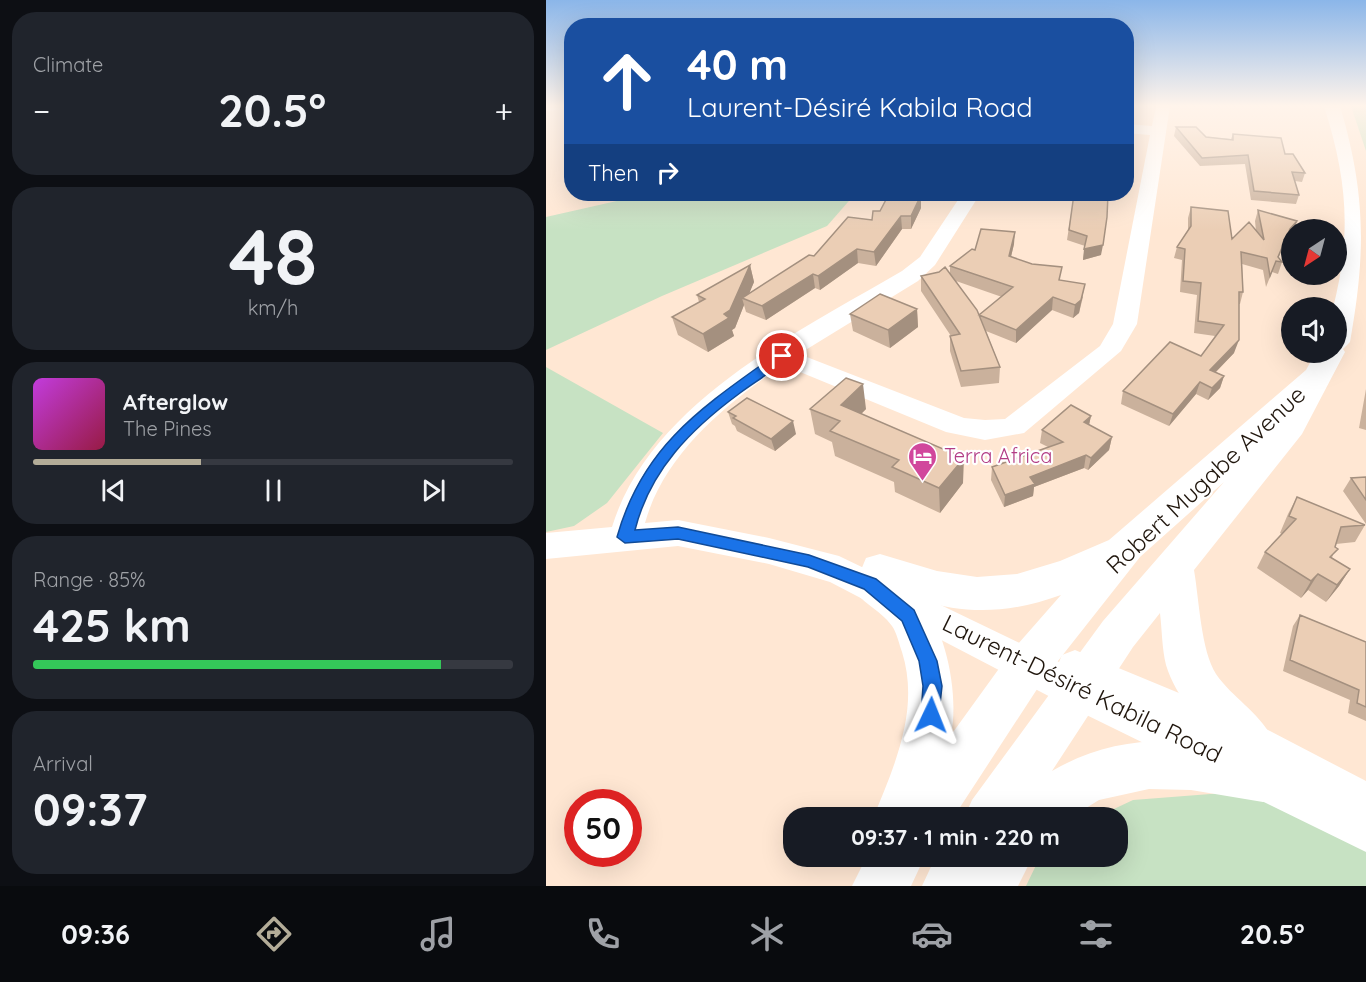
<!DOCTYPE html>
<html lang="en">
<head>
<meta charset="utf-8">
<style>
	body { margin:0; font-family:Quicksand,sans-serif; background:#20242c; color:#f1f3f6; height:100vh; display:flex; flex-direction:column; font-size:22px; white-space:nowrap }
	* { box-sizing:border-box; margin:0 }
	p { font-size:20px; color:#9ea1a6 }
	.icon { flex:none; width:33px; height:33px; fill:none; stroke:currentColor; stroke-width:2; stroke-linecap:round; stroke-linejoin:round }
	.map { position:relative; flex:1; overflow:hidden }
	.sheet { display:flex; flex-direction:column; gap:12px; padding:12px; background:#0d0f14; width:546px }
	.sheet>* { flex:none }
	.hud { position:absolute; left:18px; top:18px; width:570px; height:183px; border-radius:24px; box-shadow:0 6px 24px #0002; background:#1a4fa0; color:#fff; overflow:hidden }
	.needle { width:39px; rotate:216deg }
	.tools { position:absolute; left:735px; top:219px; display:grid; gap:12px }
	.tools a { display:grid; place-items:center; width:66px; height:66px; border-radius:50%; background:#171b24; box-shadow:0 6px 24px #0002; font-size:30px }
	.speed { position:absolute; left:18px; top:789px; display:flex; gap:12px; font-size:30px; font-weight:700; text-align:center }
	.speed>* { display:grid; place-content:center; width:78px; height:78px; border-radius:50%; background:#171b24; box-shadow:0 6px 24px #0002; line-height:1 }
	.speed .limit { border:9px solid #d22; background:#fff; color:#111 }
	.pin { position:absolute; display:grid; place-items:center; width:51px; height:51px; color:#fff; margin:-26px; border:3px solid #fff; border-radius:50%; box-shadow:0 2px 6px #0007 }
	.me { position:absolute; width:66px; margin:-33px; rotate:2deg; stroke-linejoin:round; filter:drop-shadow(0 0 4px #0008) }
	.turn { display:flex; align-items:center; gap:21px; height:126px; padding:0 24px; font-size:27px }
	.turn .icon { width:78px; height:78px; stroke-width:2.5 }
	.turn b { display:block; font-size:42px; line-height:51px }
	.then { display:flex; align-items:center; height:57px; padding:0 24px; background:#0003; gap:12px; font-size:22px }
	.big { font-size:45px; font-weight:800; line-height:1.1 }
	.sheet .card { flex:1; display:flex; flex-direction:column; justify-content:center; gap:9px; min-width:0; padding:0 21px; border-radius:24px; background:#20242c }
	.sheet .dial { align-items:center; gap:0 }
	.dial b { font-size:78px; line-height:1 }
	.song { display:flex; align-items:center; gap:18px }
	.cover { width:72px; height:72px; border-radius:9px; background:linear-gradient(135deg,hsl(290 70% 55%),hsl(340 70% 35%)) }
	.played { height:6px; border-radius:3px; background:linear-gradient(90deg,#b3ac98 35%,#363941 35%) }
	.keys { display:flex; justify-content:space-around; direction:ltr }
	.heat { display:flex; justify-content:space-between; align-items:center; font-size:33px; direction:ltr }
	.charge { height:9px; border-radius:4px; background:linear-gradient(90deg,#34c759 85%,#363941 0) }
	.trip { position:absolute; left:237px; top:807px; width:345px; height:60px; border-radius:24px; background:#171b24; box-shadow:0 6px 24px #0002; font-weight:800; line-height:60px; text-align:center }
	.menu { display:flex; height:96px; justify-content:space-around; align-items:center; background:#090b0e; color:#9ea1a6 }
	.menu .icon { width:42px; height:42px }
	.menu .selected { color:#b3ac98 }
	.menu b { font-size:27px; color:#f1f3f6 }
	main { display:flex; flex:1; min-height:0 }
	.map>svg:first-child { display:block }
	.green { fill:#c7e2c3 }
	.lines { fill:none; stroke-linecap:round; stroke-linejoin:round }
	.minor { fill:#fff; fill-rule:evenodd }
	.major { fill:#fff; fill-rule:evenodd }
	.wall { fill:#cab19c; fill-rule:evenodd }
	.shaded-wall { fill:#a4907f }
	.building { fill:#ebceb5; stroke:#a4907f; stroke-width:1.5 }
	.route { fill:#1a73e8; stroke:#114b97; stroke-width:1.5 }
	.labels { text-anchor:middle; stroke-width:4.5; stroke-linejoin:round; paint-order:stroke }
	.hotel-label { font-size:20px; fill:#b23c85; stroke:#fff; text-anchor:start }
	.near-street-label { font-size:24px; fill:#20160d; stroke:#fff }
</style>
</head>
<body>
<main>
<section class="sheet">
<div class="card"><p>Climate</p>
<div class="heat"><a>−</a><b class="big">20.5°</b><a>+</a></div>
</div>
<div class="card dial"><b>48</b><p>km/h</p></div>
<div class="card">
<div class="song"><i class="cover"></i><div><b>Afterglow</b><p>The Pines</p></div></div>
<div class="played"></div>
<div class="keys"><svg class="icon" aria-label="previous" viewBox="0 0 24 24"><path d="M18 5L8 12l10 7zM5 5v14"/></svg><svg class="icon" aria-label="pause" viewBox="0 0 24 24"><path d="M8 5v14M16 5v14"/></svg><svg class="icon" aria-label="next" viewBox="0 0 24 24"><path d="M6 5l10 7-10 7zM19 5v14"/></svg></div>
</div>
<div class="card"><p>Range · 85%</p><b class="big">425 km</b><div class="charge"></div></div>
<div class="card"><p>Arrival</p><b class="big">09:37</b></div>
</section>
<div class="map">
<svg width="820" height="886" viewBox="0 0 820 886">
	<rect width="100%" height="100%" fill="#ffe7d3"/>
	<path class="green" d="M805,106H820V151Z
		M85,194H309L281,226L116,296L0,350V217L84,198Z
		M0,367L117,433L61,503L28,526L0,532Z
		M716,790L820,844V886H480L494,857L572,856V818L551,817L587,800Z"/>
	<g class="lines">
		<path class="minor" d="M0,106H22L15,110L0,111Z
			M610,106H624L591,324L575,351L478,433L439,440L400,432L237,365C180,404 118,454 99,523L132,520L223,538L293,556L513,662L516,655L529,650L720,729L820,781V852L516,703L284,582L223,564L132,546L0,559V533L66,527C104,403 252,332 356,271L374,257L416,194H434L389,265L372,281L253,354L418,418L439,420L459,419L554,346L567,324L604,135L580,133V124L606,126Z"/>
		<path class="major" d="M778,106H794C820,194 820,252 804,342L797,349L799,352L756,434L648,570C653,599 655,651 670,674C688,700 716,713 729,744L724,755L735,759L742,777L735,795L717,802L645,790L603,789L553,800L524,818H418L426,800L557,621L678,482L594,557L497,680L407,818H327C349,765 374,709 356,652C353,644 351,633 346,626C334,609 314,603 304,584L310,572L315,570L320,558L334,554L391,571L431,577L471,574L514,561L563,540L760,370L770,352H790V308H787C806,233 801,179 778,106ZM515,595L465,652L405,735C413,696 401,632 375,600C423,616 468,612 515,595ZM614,613C616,630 616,649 620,665C630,697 653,721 675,746C615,736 559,740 506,771L587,647Z
			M321,856H379L365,886H306Z
			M390,856H487L472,886H376Z"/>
	</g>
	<path class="wall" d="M630,127L660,137L685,139L687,134L739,154L759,173L756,182L749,181L753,195L750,204L705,200L699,164L654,166L628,136Z
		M528,194L555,255L537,260L539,246L521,240Z
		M375,195V208L365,229H356L330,266L312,263L274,290L269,288L220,320L200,312L198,305L189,328L186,330L188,336L162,352L132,335L126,317L153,302L151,295L204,265L208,282L203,293L268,256L326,220L334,211Z
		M645,207L686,239L710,231L709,221L712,210L751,221L748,230H746L740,240L732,258L736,262L732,274L726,272L720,287L717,270L696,264L697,292L694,304H693L688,353L670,372L678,376L674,388L662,400L650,394L623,426L575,404L577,391L655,356L669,336L648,333L651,295L634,292L636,260L628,258L631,247L642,230V218Z
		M468,244L465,257L514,281L537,297L533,313L527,318L506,310L470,343L440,331L454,367L453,383L415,387L404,351V336H405L375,291V276L393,272L404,273V266L429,250ZM410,281L456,297L433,315Z
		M371,309L372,327L344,348L307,331L304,314Z
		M820,389V430L813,428Z
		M264,409H320L315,414L417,483L394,513L349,492L348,482L289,456L286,442L269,434Z
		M182,412L250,434L229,451L191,431L189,426L186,424Z
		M545,416L543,425L566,437L563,450L542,470L538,468L488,487L487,496L458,507L445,480L446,467L502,447L494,443L496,430Z
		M820,477V524L797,491L805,478Z
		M751,497L819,525L809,542L790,544L786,558L804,569L793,586L780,602L762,590L755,598L711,568L719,552L736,534L734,533L742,514Z
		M754,615L820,642V721L802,713L804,700L737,671L747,626Z"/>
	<path class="shaded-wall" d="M375,195V208L365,229V216Z
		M355,216L356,229L330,266L328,252Z
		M751,221L748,230H746V234L740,240L731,261L744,229Z
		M469,232L468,244L462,269L463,256Z
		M557,245L555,255L537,260L538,249Z
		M311,249L312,263L274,290L272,276Z
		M204,265L208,282L201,299L196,298L198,305L189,328L186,330L188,336L162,352L157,334L178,314Z
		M267,274L269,288L220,320L216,306Z
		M539,284L533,313L527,318L529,305Z
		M507,297L506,310L470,343V330Z
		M371,309L372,327L344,348L342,330Z
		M693,340L688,353L660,382L664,370Z
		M678,376L674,388L662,400L666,388Z
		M654,382L650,394L623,426L627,414Z
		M317,384L320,409L299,430L295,405Z
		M545,416L542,429L538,422Z
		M247,421L250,434L229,451L225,439Z
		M566,437L563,450L542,470L545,458Z
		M540,455L538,468L488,487L487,496L458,507L459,495L484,477Z
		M418,458L417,483L394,513L393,488Z
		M804,569L793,586L780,602L791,585Z
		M772,574L762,590L755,598L765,581Z"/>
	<path class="building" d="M630,127H650L660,137L687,140V134L735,138L739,154H747L759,173L746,172L753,195L708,191L702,155L656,158Z
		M343,194H363L375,195L365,216H355L328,252L311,249L272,276L267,274L216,306L196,298L263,255L268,256L302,217L326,220L327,211H334Z
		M528,194H562L561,217L557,245L538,249L541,236L523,230Z
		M645,207L682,211L686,239L703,222L718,240L712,210L751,221L744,229L732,257L736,262L730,261L724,276L721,258L695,252L697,292H693V340L664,370L678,376L666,388L654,382L627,414L577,391L624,342L655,356L678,325L652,321L655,283L637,281L639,249L631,247L645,226Z
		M435,229L469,232L463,256L486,264L516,267L513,280L539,284L535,300L529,305L507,297L470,330L433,315L467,287L404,266L426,249L429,250Z
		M204,265L184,310L178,314L183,318L157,334L126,317L159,299L151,295Z
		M399,267L431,310L454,367L415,371L404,336L414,334L375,276L393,272Z
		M334,294L371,309L342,330L304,314Z
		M300,378L317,384L295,405L418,458L393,488L346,467L353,460L284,431L294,421L264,409Z
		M201,398L247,421L225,439L187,418L190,416L182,412Z
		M525,405L545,416L538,422L566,437L545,458L540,455L484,477L489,484L459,495L446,467L517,442L496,430Z
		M820,477V500L805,478Z
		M751,497L819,525L795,527L789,547L792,549L784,557L804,569L791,585L772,574L765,581L719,552L750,519L743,516Z
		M754,615L820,642V707L811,703L813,690L744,660Z"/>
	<linearGradient id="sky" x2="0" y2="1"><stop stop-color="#8bb6e9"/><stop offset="0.46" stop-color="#fff4eb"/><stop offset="1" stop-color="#fff4eb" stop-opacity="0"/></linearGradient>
	<rect width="820" height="230" fill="url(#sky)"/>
	<path class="route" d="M232,353L242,356C230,370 210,381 194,393C145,429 104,470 89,530L132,527L263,555L330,579L368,610L391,661L396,686L392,722L385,725L378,722L375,715L377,686L373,661L356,621L318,589L262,567L132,539L79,543L71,537C97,444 158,406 232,353Z"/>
	<defs>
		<symbol id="hotel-pin" viewBox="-11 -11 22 30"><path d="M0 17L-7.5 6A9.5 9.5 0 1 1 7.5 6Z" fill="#d1479c" stroke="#fff"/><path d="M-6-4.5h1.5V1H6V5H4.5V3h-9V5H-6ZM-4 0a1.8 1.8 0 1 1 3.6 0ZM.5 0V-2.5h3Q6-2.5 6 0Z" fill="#fff"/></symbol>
	</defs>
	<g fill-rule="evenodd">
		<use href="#hotel-pin" x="360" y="440" width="33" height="45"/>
	</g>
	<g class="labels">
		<g class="hotel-label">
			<text x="398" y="463">Terra Africa</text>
		</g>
		<g class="near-street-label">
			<text transform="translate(660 480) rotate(-43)" y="8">Robert Mugabe Avenue</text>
			<text transform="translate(536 689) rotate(26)" y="8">Laurent-Désiré Kabila Road</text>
		</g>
	</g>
</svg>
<div class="tools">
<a><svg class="needle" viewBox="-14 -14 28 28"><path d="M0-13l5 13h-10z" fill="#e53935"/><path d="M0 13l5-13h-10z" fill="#9ea1a6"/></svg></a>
<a><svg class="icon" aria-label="sound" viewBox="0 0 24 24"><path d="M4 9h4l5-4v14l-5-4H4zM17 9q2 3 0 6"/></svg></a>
</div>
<div class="speed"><div class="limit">50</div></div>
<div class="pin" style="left:236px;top:356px;background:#d93025"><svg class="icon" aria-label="arrive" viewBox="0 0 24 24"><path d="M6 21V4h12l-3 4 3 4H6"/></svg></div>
<svg class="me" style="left:385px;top:715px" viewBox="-20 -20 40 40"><path d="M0-17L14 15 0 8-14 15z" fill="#1a73e8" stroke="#fff" stroke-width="4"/></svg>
<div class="trip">09:37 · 1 min · 220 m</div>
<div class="hud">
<div class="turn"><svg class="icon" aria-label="ahead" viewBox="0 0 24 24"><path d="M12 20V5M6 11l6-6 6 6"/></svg><div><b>40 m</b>Laurent-Désiré Kabila Road</div></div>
<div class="then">Then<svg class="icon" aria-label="right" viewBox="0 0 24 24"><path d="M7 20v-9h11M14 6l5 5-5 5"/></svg></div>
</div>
</div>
</main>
<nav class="menu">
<b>09:36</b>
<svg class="icon selected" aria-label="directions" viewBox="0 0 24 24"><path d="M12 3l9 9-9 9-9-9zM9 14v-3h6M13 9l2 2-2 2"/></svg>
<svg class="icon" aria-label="music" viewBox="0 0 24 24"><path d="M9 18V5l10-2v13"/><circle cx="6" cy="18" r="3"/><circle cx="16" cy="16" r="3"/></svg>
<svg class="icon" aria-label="phone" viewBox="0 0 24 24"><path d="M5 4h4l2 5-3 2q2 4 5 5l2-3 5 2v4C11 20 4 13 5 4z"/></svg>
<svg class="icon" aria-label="climate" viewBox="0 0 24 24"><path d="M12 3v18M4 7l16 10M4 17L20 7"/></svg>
<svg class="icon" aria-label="car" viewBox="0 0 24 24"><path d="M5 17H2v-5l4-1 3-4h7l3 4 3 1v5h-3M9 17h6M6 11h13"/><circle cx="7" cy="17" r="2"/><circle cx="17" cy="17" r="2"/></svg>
<svg class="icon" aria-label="filters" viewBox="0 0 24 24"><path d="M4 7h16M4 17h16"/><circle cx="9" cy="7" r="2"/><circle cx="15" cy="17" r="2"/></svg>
<b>20.5°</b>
</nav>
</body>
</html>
